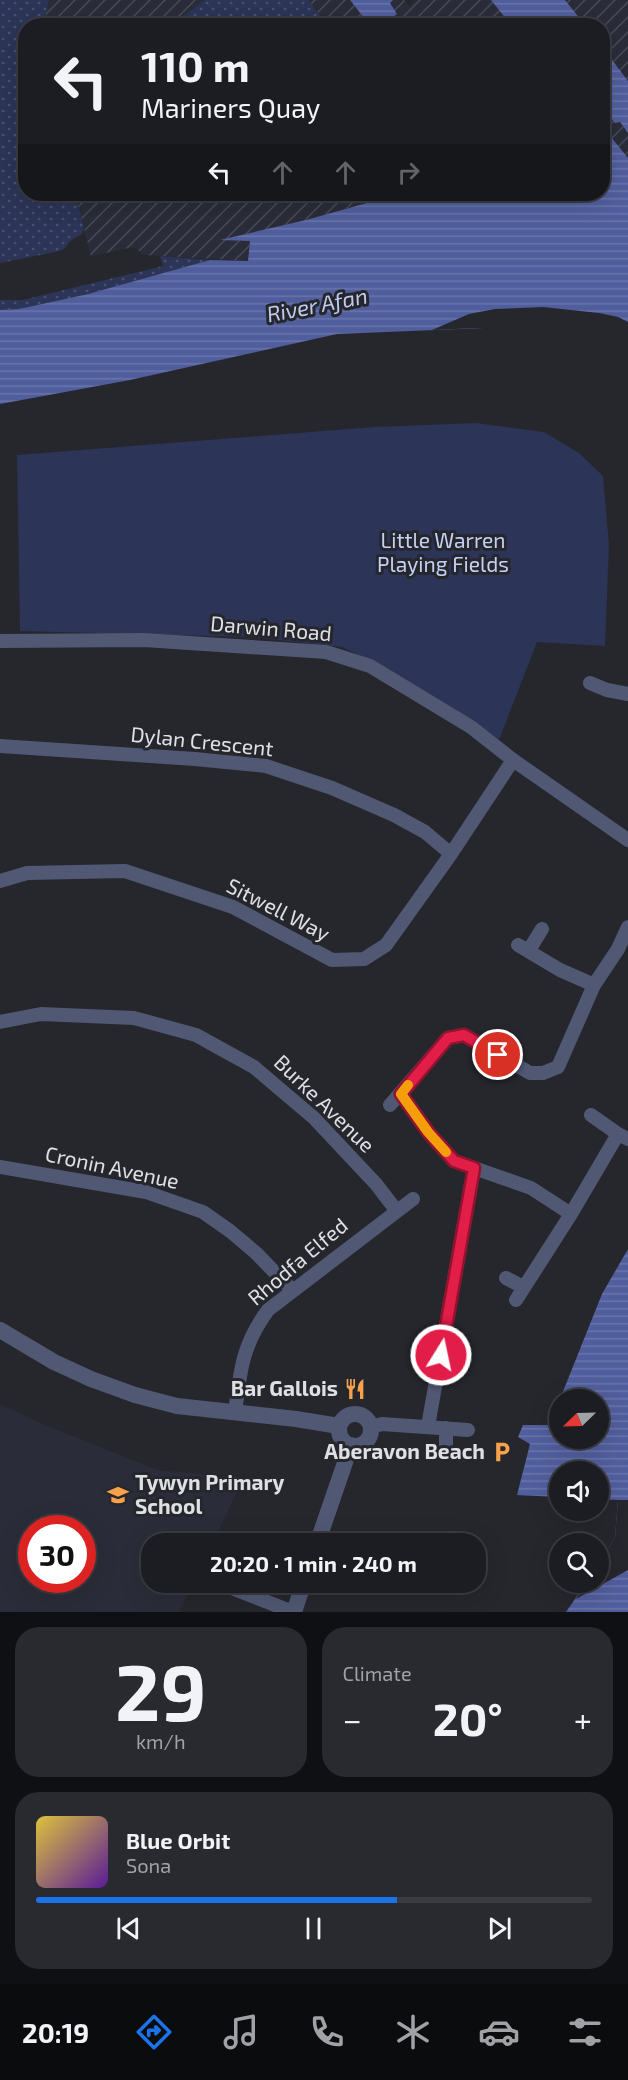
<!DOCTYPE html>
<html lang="en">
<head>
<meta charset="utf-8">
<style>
	body { margin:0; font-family:"Exo 2",sans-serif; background:#292a2f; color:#f1f3f6; height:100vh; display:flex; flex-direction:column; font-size:22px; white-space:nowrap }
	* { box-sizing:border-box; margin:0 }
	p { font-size:20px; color:#a0a2a5 }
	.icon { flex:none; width:33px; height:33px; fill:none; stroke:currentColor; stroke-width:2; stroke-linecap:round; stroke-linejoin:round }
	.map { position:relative; height:1612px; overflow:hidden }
	.details { display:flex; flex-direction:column; gap:15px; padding:15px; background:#0f1013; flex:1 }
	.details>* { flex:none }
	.banner { position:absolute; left:18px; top:18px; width:592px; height:183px; border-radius:24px; box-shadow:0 6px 24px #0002,0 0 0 2px #3a3b40; background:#1c1d22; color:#f1f3f6; overflow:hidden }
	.needle { width:39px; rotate:247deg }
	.fabs { position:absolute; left:549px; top:1389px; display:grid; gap:12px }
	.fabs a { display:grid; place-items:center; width:60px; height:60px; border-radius:50%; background:#1c1d22; box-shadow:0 6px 24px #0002,0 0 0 2px #3a3b40; font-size:30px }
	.speed { position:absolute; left:18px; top:1515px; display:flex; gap:12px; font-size:30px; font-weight:700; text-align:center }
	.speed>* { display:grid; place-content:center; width:78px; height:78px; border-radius:50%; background:#1c1d22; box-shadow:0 6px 24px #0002,0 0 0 2px #3a3b40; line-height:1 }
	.speed .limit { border:9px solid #d22; background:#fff; color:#111 }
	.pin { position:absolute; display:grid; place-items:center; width:51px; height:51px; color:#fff; margin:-26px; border:3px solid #fff; border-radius:50%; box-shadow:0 2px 6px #0007 }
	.me { position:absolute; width:66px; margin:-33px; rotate:10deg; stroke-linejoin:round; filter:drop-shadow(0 0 4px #0008) }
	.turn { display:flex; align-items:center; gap:21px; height:126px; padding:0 24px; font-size:27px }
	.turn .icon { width:78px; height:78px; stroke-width:2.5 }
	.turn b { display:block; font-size:42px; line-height:51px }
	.lanes { display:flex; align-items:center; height:57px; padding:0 24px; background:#0003; justify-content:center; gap:30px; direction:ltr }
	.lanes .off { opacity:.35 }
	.big { font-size:45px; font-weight:700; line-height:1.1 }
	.details .widget { flex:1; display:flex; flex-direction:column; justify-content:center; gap:9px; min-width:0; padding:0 21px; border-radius:24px; background:#292a2f }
	.details .dial { align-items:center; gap:0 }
	.dial b { font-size:78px; line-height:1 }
	.song { display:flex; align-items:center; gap:18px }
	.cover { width:72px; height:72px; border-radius:9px; background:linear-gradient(135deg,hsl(50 70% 55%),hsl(270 70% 35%)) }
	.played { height:6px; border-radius:3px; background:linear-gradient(90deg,#1a73e8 65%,#3a3b40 65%) }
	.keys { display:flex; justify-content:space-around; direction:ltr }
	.heat { display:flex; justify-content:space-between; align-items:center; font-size:33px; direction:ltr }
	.details .tiles { flex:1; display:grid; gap:15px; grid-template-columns:1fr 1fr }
	.widget:last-child { grid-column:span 2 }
	.trip { position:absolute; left:141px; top:1533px; width:345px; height:60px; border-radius:24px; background:#1c1d22; box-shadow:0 6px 24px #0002,0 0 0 2px #3a3b40; font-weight:700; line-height:60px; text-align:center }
	.tab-bar { display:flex; height:96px; justify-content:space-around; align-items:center; background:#0b0c0e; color:#a0a2a5 }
	.tab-bar .icon { width:42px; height:42px }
	.tab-bar .selected { color:#1a73e8 }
	.tab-bar b { font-size:27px; color:#f1f3f6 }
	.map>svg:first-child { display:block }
	.built { fill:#2a2d39; fill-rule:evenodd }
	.industrial { fill:url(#industrial-furrows) }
	.grass { fill:url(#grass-dots) }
	.green { fill:#2c3457 }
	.water { fill:url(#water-rules) }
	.pier { fill:#25272d }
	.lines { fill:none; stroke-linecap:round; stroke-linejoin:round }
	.minor { stroke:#515873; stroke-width:14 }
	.tertiary { stroke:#515873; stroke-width:16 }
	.route-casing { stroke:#92132f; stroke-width:15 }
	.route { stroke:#e11d48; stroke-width:10 }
	.slow { stroke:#f59e0b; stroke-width:10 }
	.labels { text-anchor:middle; stroke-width:6; stroke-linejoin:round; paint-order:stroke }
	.park-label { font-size:21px; fill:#c6d0f5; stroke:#25272d }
	.street-label { font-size:21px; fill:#dfe0e4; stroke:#25272d }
	.poi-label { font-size:21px; font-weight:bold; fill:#dfe0e4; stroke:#25272d; text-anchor:end }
	.water-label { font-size:22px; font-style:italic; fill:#c0cbf0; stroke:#25272d }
</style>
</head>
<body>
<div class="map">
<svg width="628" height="1612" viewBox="0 0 628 1612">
	<defs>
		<pattern id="industrial-furrows" width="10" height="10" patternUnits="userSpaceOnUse" patternTransform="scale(1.5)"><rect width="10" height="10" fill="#2a2d39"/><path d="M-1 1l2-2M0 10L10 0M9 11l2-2" fill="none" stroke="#484b56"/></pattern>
		<pattern id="grass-dots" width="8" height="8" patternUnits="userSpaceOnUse" patternTransform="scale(1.5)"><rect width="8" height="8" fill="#2c3457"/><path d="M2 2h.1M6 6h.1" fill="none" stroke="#4a516f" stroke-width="1.8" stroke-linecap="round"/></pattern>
		<pattern id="water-rules" width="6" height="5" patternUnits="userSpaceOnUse" patternTransform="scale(1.5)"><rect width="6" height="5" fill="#515e9d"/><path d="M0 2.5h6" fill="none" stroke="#6a75aa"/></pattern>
	</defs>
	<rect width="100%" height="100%" fill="#25272d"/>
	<path class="built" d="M0,1404L33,1420L157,1470L243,1478L213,1543L152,1544V1582L193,1583L179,1612H0ZM32,1528H82V1580H32Z"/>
	<path class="industrial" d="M49,0H350L368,23L377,25L43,26Z
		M393,0H404L409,6L416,0H491L511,25L380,26L382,25L390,3Z
		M565,0H628V81L603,48V26L585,25Z
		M603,100L609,108L605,111L620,122L628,133V158L611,137L603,139Z
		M75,194H399L306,220L223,240L250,241L249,261L144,255L134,247L91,256Z"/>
	<path class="grass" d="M0,0H49L43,25L26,26V194H75L84,228L82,234L70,241L65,248L60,251L0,263Z
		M205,0H308L327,25H172Z
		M160,256L210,260L88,294L19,309L0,310V300H23L163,266Z"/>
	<path class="green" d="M476,423L544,432L579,453L603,476L609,545L605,646L537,642L499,740L456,710L375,663L342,647L252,637L20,631L17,455L374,427Z"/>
	<path class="water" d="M350,0H393L390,3L397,14L382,25L368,23Z
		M491,0H565L585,25H511Z
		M603,48L628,81V133L620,122L615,123L605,111L609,108L603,100Z
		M611,137L628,158V353L597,339L509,327L337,334L130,380L0,404V310L19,309L88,294L210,260L248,261L250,241L220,240L306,220L399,194H603V139Z
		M628,1249V1612H566L586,1583L598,1582L599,1563L615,1537L618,1500L599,1499L598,1472H560L559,1497L517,1495L530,1444L518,1437L523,1425H550L559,1401L560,1438H598V1400L560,1399L602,1294Z"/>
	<path class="pier" d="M543,307L599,313L618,317L628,322V356L596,342L509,330L477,328L432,330L469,314L495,309Z
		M618,1500H628V1570L576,1599L586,1583L598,1582L599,1563L615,1537Z"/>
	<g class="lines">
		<path class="minor" d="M0,641L144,640L326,652L370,666L471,727L513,760L628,840
			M590,683L607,690L628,694
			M0,746L195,759L266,766L332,788L394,815L425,832L451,854
			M0,881L27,873L125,871L233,907L332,960L364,959L386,945L451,854L513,760
			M518,945L560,970L594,985
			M529,950L542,929
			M0,1022L41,1014L134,1018L196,1035L254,1067L314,1118L376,1184L396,1210
			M401,1094L428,1132L454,1161L531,1188L571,1214
			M390,1105L448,1038L464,1035L530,1073H543L558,1067L594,985L618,949L628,927
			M591,1115L618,1134L628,1139
			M0,1167L146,1192L203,1212L230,1231L256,1253L292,1290
			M506,1278L523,1287
			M516,1300L571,1214L618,1134
			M235,1413C240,1372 242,1345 268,1310L413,1199
			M428,1426L474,1168
			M371,1427L382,1424L468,1430
			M446,1428V1450
			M216,1582L293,1612"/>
		<path class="tertiary" d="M0,1330L54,1362L91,1379L135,1395L177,1406L296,1419L339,1426
			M339 1430a16 16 0 1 1 32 0a16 16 0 1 1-32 0Z
			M317,1544L351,1445
			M294,1612L304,1582"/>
	</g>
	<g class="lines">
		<defs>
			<path id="route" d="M441,1355L474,1168L454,1161L428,1132L401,1094L448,1038L464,1035L498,1055"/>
		</defs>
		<use href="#route" class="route-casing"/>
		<use href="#route" class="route"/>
		<path class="slow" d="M408,1085L401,1094L428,1132L446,1152"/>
	</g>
	<defs>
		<symbol id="restaurant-bare" viewBox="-9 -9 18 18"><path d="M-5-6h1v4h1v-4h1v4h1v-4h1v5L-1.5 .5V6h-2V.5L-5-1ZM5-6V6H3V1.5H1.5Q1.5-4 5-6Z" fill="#f7a14a" stroke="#25272d" stroke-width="2.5" paint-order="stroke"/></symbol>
		<symbol id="parking-bare" viewBox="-9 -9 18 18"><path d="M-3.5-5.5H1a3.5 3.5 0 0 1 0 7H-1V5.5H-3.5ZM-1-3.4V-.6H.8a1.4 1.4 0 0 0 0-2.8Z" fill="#f7a14a" stroke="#25272d" stroke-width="2.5" paint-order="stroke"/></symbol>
		<symbol id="school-bare" viewBox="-9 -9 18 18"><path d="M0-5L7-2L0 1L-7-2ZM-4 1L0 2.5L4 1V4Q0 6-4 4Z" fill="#f7a14a" stroke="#25272d" stroke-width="2.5" paint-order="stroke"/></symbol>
	</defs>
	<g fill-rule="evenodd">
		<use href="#restaurant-bare" x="340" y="1374" width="30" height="30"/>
		<use href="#parking-bare" x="487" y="1437" width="30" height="30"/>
		<use href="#school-bare" x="103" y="1480" width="30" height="30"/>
	</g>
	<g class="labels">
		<g class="park-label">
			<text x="443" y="548">Little Warren<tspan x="443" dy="24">Playing Fields</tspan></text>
		</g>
		<g class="street-label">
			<text transform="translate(271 629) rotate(5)" y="7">Darwin Road</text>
			<text transform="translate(202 742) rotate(6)" y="7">Dylan Crescent</text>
			<text transform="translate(278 910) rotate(27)" y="7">Sitwell Way</text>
			<text transform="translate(324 1104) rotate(44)" y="7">Burke Avenue</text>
			<text transform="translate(112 1168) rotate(12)" y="7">Cronin Avenue</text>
			<text transform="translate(298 1262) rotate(-40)" y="7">Rhodfa Elfed</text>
		</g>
		<g class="poi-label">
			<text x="338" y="1396">Bar Gallois</text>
			<text x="485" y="1459">Aberavon Beach</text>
			<text x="135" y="1490" text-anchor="start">Tywyn Primary<tspan x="135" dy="24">School</tspan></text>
		</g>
		<g class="water-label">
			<text transform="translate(317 305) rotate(-11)" y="8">River Afan</text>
		</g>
	</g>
</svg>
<div class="fabs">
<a><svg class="needle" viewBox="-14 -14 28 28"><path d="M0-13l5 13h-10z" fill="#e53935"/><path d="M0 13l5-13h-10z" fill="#a0a2a5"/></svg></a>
<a><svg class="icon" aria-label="sound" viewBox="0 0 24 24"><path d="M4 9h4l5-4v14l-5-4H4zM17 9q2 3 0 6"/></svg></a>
<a><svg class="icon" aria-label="search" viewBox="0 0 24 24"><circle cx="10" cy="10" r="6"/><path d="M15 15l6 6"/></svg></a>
</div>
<div class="speed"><div class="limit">30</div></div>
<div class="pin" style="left:498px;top:1055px;background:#d93025"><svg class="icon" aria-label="arrive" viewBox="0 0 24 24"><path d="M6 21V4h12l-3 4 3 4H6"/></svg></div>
<svg class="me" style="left:441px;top:1355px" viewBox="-20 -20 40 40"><circle r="17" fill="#e11d48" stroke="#fff" stroke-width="3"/><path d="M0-11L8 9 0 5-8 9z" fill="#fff"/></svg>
<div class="trip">20:20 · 1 min · 240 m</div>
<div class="banner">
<div class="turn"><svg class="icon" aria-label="left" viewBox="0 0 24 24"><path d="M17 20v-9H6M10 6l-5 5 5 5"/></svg><div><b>110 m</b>Mariners Quay</div></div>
<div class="lanes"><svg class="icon" aria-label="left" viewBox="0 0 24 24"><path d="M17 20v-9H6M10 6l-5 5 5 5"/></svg><svg class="icon off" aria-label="ahead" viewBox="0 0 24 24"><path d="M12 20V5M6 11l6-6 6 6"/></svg><svg class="icon off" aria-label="ahead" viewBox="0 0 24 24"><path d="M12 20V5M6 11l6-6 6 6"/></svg><svg class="icon off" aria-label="right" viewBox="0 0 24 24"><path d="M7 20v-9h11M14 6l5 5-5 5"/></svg></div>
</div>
</div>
<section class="details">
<div class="tiles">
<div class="widget dial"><b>29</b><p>km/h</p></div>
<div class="widget"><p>Climate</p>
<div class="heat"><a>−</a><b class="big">20°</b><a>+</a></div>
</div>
<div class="widget">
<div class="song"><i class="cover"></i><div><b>Blue Orbit</b><p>Sona</p></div></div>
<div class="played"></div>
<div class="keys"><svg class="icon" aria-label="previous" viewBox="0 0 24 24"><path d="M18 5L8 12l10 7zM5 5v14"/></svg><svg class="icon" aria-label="pause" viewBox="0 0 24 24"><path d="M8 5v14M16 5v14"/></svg><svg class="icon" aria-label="next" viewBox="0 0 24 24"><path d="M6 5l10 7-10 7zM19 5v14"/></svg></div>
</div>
</div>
</section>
<nav class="tab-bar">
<b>20:19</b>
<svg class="icon selected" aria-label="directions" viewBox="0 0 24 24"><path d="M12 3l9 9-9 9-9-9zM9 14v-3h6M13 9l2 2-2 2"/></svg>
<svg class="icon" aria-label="music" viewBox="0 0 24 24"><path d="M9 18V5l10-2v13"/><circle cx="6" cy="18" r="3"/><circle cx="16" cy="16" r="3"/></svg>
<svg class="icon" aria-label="phone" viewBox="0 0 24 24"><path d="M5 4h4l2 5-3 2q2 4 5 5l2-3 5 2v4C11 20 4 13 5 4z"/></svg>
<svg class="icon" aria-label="climate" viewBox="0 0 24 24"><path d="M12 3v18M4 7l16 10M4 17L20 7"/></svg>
<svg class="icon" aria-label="car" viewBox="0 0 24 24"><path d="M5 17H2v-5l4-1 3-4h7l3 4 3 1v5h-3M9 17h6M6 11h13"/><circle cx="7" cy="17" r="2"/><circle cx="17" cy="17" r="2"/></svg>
<svg class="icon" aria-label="filters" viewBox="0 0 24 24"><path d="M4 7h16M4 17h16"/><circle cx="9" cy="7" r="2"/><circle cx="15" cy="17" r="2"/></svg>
</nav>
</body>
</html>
